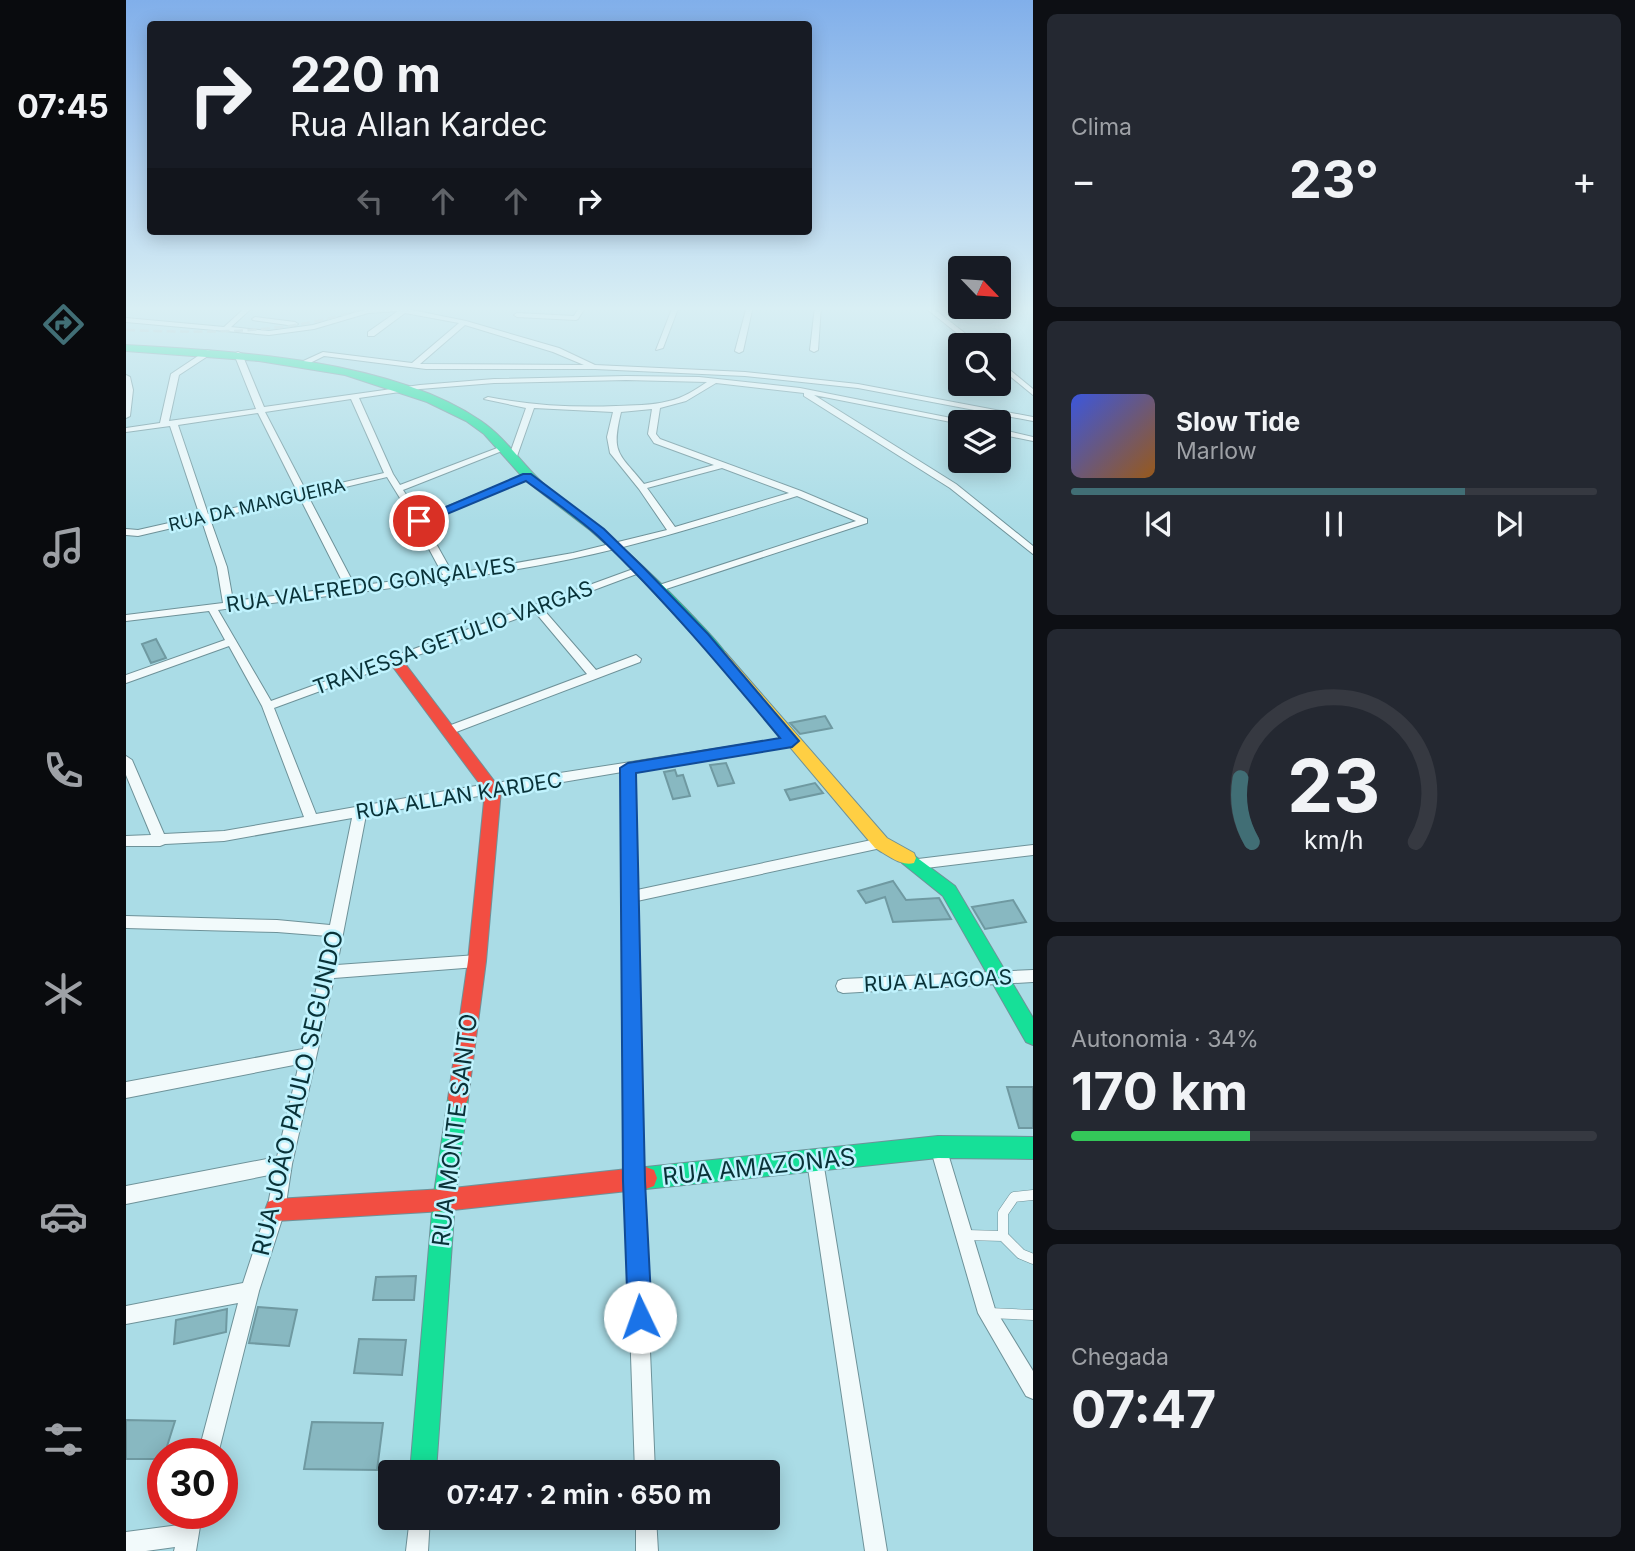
<!DOCTYPE html>
<html lang="pt">
<head>
<meta charset="utf-8">
<style>
	body { margin:0; font-family:Inter,sans-serif; background:#242831; color:#f1f3f6; height:100vh; display:flex; flex-direction:column; font-size:26px; white-space:nowrap }
	* { box-sizing:border-box; margin:0 }
	p { font-size:23px; color:#9ea1a6 }
	.icon { flex:none; width:38px; height:38px; fill:none; stroke:currentColor; stroke-width:2; stroke-linecap:round; stroke-linejoin:round }
	.map { position:relative; flex:1; overflow:hidden }
	.side { display:flex; flex-direction:column; gap:14px; padding:14px; background:#0d0f14; width:602px }
	.side>* { flex:none }
	.hud { position:absolute; left:21px; top:21px; width:665px; height:214px; border-radius:7px; box-shadow:0 4px 18px #0003; background:#171b24; color:#f1f3f6; overflow:hidden }
	.needle { width:46px; rotate:115deg }
	.buttons { position:absolute; left:822px; top:256px; display:grid; gap:14px }
	.buttons a { display:grid; place-items:center; width:63px; height:63px; border-radius:7px; background:#171b24; box-shadow:0 4px 18px #0003; font-size:35px }
	.speed { position:absolute; left:21px; top:1438px; display:flex; gap:14px; font-size:35px; font-weight:700; text-align:center }
	.speed>* { display:grid; place-content:center; width:91px; height:91px; border-radius:50%; background:#171b24; box-shadow:0 4px 18px #0003; line-height:1 }
	.speed .limit { border:10px solid #d22; background:#fff; color:#111 }
	.pin { position:absolute; display:grid; place-items:center; width:60px; height:60px; color:#fff; margin:-30px; border:4px solid #fff; border-radius:50%; box-shadow:0 2px 7px #0007 }
	.me { position:absolute; width:77px; margin:-38px; rotate:357deg; stroke-linejoin:round; filter:drop-shadow(0 0 5px #0008) }
	.turn { display:flex; align-items:center; gap:24px; height:147px; padding:0 28px; font-size:32px }
	.turn .icon { width:91px; height:91px; stroke-width:2.5 }
	.turn b { display:block; font-size:49px; line-height:60px }
	.lanes { display:flex; align-items:center; height:66px; padding:0 28px; background:#0003; justify-content:center; gap:35px; direction:ltr }
	.lanes .off { opacity:.35 }
	.big { font-size:52px; font-weight:700; line-height:1.1 }
	.side .tile { flex:1; display:flex; flex-direction:column; justify-content:center; gap:10px; min-width:0; padding:0 24px; border-radius:10px; background:#242831 }
	.side .dial { align-items:center; gap:0 }
	.dial svg { height:182px; overflow:visible; fill:none; stroke:#363941; stroke-width:7; stroke-linecap:round; text-anchor:middle }
	.dial text { fill:#f1f3f6; stroke:none }
	.song { display:flex; align-items:center; gap:21px }
	.cover { width:84px; height:84px; border-radius:10px; background:linear-gradient(135deg,hsl(230 70% 55%),hsl(30 70% 35%)) }
	.played { height:7px; border-radius:4px; background:linear-gradient(90deg,#416e75 75%,#363941 75%) }
	.keys { display:flex; justify-content:space-around; direction:ltr }
	.heat { display:flex; justify-content:space-between; align-items:center; font-size:38px; direction:ltr }
	.charge { height:10px; border-radius:5px; background:linear-gradient(90deg,#34c759 34%,#363941 0) }
	.trip { position:absolute; left:252px; top:1460px; width:402px; height:70px; border-radius:7px; background:#171b24; box-shadow:0 4px 18px #0003; font-weight:700; line-height:70px; text-align:center }
	main { display:flex; flex:1; min-height:0 }
	.menu { display:flex; flex-direction:column; width:126px; justify-content:space-around; align-items:center; background:#090b0e; color:#9ea1a6 }
	.menu .icon { width:49px; height:49px }
	.menu .active { color:#416e75 }
	.menu b { font-size:32px; color:#f1f3f6 }
	.map>svg:first-child { display:block }
	.building { fill:#88b8c1; stroke:#6f99a1; stroke-width:2 }
	.lines { fill:none; stroke-linecap:round; stroke-linejoin:round }
	.lane-casing { stroke:#6e9299; stroke-width:11 }
	.street-casing { stroke:#6e9299; stroke-width:2 }
	.fast-casing { stroke:#6e9299; stroke-width:2 }
	.slow-casing { stroke:#6e9299; stroke-width:2 }
	.jam-casing { stroke:#6e9299; stroke-width:2 }
	.lane { stroke:#f2fafb; stroke-width:10 }
	.street { fill:#f2fafb; fill-rule:evenodd }
	.fast { fill:#16e098; fill-rule:evenodd }
	.slow { fill:#ffcf43; fill-rule:evenodd }
	.jam { fill:#f24e42; fill-rule:evenodd }
	.rail { stroke:#b5c3c6; stroke-width:2.5; stroke-dasharray:9 4.5; stroke-linecap:butt }
	.route { fill:#1a73e8; stroke:#114b97; stroke-width:2 }
	.labels { text-anchor:middle; stroke-width:5; stroke-linejoin:round; paint-order:stroke }
	.far-street-label { font-size:18px; fill:#093238; stroke:#c0f3fe }
	.street-label { font-size:21px; fill:#093238; stroke:#c0f3fe }
	.near-street-label { font-size:24px; fill:#093238; stroke:#c0f3fe }
</style>
</head>
<body>
<main>
<nav class="menu">
<b>07:45</b>
<svg class="icon active" aria-label="directions" viewBox="0 0 24 24"><path d="M12 3l9 9-9 9-9-9zM9 14v-3h6M13 9l2 2-2 2"/></svg>
<svg class="icon" aria-label="music" viewBox="0 0 24 24"><path d="M9 18V5l10-2v13"/><circle cx="6" cy="18" r="3"/><circle cx="16" cy="16" r="3"/></svg>
<svg class="icon" aria-label="phone" viewBox="0 0 24 24"><path d="M5 4h4l2 5-3 2q2 4 5 5l2-3 5 2v4C11 20 4 13 5 4z"/></svg>
<svg class="icon" aria-label="climate" viewBox="0 0 24 24"><path d="M12 3v18M4 7l16 10M4 17L20 7"/></svg>
<svg class="icon" aria-label="car" viewBox="0 0 24 24"><path d="M5 17H2v-5l4-1 3-4h7l3 4 3 1v5h-3M9 17h6M6 11h13"/><circle cx="7" cy="17" r="2"/><circle cx="17" cy="17" r="2"/></svg>
<svg class="icon" aria-label="filters" viewBox="0 0 24 24"><path d="M4 7h16M4 17h16"/><circle cx="9" cy="7" r="2"/><circle cx="15" cy="17" r="2"/></svg>
</nav>
<div class="map">
<svg width="907" height="1551" viewBox="0 0 907 1551">
	<rect width="100%" height="100%" fill="#aadce6"/>
	<path class="building" d="M30,639L40,658L25,663L16,644Z
		M699,716L706,728L674,734L664,723Z
		M600,763L608,783L592,786L584,765Z
		M549,770L551,776L557,775L564,796L547,799L538,772Z
		M689,783L697,793L664,800L659,790Z
		M767,881L780,900L813,898L825,919L767,922L759,897L740,903L732,891Z
		M887,900L900,922L859,929L846,907Z
		M881,1087H907V1128H893Z
		M290,1276L288,1300H247L250,1277Z
		M132,1307L171,1310L163,1346L123,1343Z
		M101,1309L100,1332L48,1344L50,1320Z
		M233,1339L280,1340L276,1375L228,1373Z
		M0,1420L49,1421L37,1459H0Z
		M186,1422L257,1423L251,1470L178,1469Z"/>
	<g class="lines">
		<defs>
			<path id="lane" d="M840,1235L877,1236L895,1254L907,1259
				M877,1236V1213L888,1197L907,1195
				M863,1313L907,1315"/>
			<path id="street" d="M121,306H128L105,327L143,331L187,325L241,309L266,306L340,321L433,348L469,365L619,372L732,384L907,417V421L732,388L619,376L469,369H300L198,356L180,365L173,363L197,352L286,363L333,323L279,313L248,336H242V332L272,311L242,313L188,329L143,335L0,322V318L98,327ZM339,325L427,352L458,365L294,364Z
				M454,306H460L452,319L450,320L391,317L388,315L391,313L448,316Z
				M547,306H553L537,348L530,350Z
				M621,306H627L617,351L613,353L609,351Z
				M689,306H695L692,350L688,352L684,350Z
				M797,306H804L854,345H846Z
				M129,317L169,322L172,324L169,326L127,320L126,319Z
				M81,350L88,352L53,375L43,421L130,409L108,354L112,352L116,354L138,407L294,385L368,379L500,376L573,377L674,388L835,420L839,422H835V424L688,395L830,484L907,546V554L824,488L678,396V393L590,383L560,401L534,408L530,434L534,439L675,491L741,519V523L531,592L526,589L527,587L730,521L671,496C597,519 522,543 445,559C329,583 210,594 92,610L145,701L510,568H516V572L417,609L470,670L510,655L515,659L514,662L325,734L321,735L315,731L317,728L461,674L409,612L148,708L190,814L331,789L666,737L670,738L672,741L670,744L508,770L511,890L755,838L760,839L762,843L760,847L755,848L511,901L517,1181L529,1472H509L499,1181L496,772L240,815L211,965L351,955L356,957L358,961L356,965L351,967L208,978L166,1164L159,1210L133,1291L92,1454H72L112,1303L0,1324V1306L117,1283L141,1210L148,1174L0,1204V1186L151,1157L173,1064L0,1098V1082L177,1049L202,936L151,932L0,928V916L151,920L204,925L226,818L98,841L39,844L34,846H0V836L25,835L0,775V756L6,760L38,834L98,831L178,817L136,706L103,646L0,683V675L99,640L83,611L0,621V615L97,603L91,567L76,521L12,536L0,535V529L12,530L74,516L44,426L0,432V428L34,423L45,374ZM500,380L581,382C569,390 557,398 543,401C525,406 507,405 490,406C448,408 404,405 362,397L358,399L400,408L382,459L386,462L390,459L408,408L487,412L481,437L484,453L513,489L541,530L447,553L327,574L298,522L405,477L398,475L295,517L277,490L381,449L374,447L274,485L267,474L233,398L294,389L368,383ZM225,399L258,473L180,491L139,412ZM526,409L522,434L528,443L588,465L518,484C492,452 485,454 495,412ZM132,413L172,493L82,514L52,425ZM596,468L663,493L549,527L521,488ZM261,477L288,521L317,575L229,586L182,496ZM174,498L219,587L107,601L101,567L84,519Z
				M873,361L907,389V395L873,367Z
				M0,375L4,377L7,390L4,416L0,418Z
				M873,429L907,437V441L873,434Z
				M907,845V855L792,869L787,868L785,864L787,860L792,859Z
				M907,970V982L717,993L712,991L710,986L712,981L717,979Z
				M812,1139L818,1141L820,1147L869,1309L907,1371V1399L900,1396L852,1313L804,1147L806,1141Z
				M689,1153L695,1155L697,1161L761,1551H739L681,1161L683,1155Z
				M56,1514H76L70,1551H48L49,1547L20,1551H0V1532L53,1525Z
				M284,1517H304L302,1551H280Z
				M510,1517H530L532,1551H510Z"/>
			<path id="fast" d="M0,345C108,351 264,359 355,421C383,440 400,471 427,492C477,528 520,567 562,611C575,625 590,639 601,655L594,660L589,658L497,559L464,530L400,481L358,434L340,421L301,402L219,375L133,361L0,351Z
				M782,851L829,886L907,1018V1045L900,1042L817,896L776,863L774,858L776,853Z
				M332,1089L339,1092L342,1099L329,1200L310,1472H284L307,1200L322,1099L325,1092Z
				M812,1136L907,1137V1159L812,1158L520,1189L512,1186L509,1178L512,1170L520,1167Z"/>
			<path id="slow" d="M594,650L599,652L761,838L788,853L790,858L788,863C775,867 760,854 749,848L589,658L587,655L589,652Z"/>
			<path id="jam" d="M269,655L274,657L375,790L360,961L342,1099L339,1106L332,1109L325,1106L322,1099L342,961L359,791L264,663L262,660Z
				M520,1167L528,1170L531,1178L528,1186L520,1189L318,1211L150,1221L142,1218L139,1210L142,1202L150,1199L318,1189Z"/>
		</defs>
		<use href="#lane" class="lane-casing"/>
		<use href="#street" class="street-casing"/>
		<use href="#fast" class="fast-casing"/>
		<use href="#slow" class="slow-casing"/>
		<use href="#jam" class="jam-casing"/>
		<use href="#lane" class="lane"/>
		<use href="#street" class="street"/>
		<use href="#fast" class="fast"/>
		<use href="#slow" class="slow"/>
		<use href="#jam" class="jam"/>
		<path class="rail" d="M0,330C85,333 164,335 245,306"/>
	</g>
	<linearGradient id="sky" x2="0" y2="1"><stop stop-color="#81afea"/><stop offset="0.59" stop-color="#d9eff4"/><stop offset="1" stop-color="#d9eff4" stop-opacity="0"/></linearGradient>
	<rect width="907" height="523" fill="url(#sky)"/>
	<path class="route" d="M397,474H405L478,529L518,568L582,634L673,741L666,747L510,773L519,1181L526,1317L523,1325L514,1329L506,1325L502,1317L497,1181L494,768L502,763L654,738C596,668 538,599 472,536C450,516 424,499 400,481L297,524L287,521Z"/>
	<g class="labels">
		<g class="far-street-label">
			<text transform="translate(131 505) rotate(-13)" y="6">RUA DA MANGUEIRA</text>
		</g>
		<g class="street-label">
			<text transform="translate(245 585) rotate(-8)" y="7">RUA VALFREDO GONÇALVES</text>
			<text transform="translate(327 638) rotate(-20)" y="7">TRAVESSA GETÚLIO VARGAS</text>
			<text transform="translate(333 796) rotate(-9)" y="7">RUA ALLAN KARDEC</text>
			<text transform="translate(812 981) rotate(-3)" y="7">RUA ALAGOAS</text>
		</g>
		<g class="near-street-label">
			<text transform="translate(172 1093) rotate(-77)" y="8">RUA JOÃO PAULO SEGUNDO</text>
			<text transform="translate(329 1130) rotate(-83)" y="8">RUA MONTE SANTO</text>
			<text transform="translate(633 1167) rotate(-6)" y="8">RUA AMAZONAS</text>
		</g>
	</g>
</svg>
<div class="buttons">
<a><svg class="needle" viewBox="-14 -14 28 28"><path d="M0-13l5 13h-10z" fill="#e53935"/><path d="M0 13l5-13h-10z" fill="#9ea1a6"/></svg></a>
<a><svg class="icon" aria-label="search" viewBox="0 0 24 24"><circle cx="10" cy="10" r="6"/><path d="M15 15l6 6"/></svg></a>
<a><svg class="icon" aria-label="layers" viewBox="0 0 24 24"><path d="M12 4l9 5-9 5-9-5zM3 14l9 5 9-5"/></svg></a>
</div>
<div class="speed"><div class="limit">30</div></div>
<div class="pin" style="left:293px;top:521px;background:#d93025"><svg class="icon" aria-label="arrive" viewBox="0 0 24 24"><path d="M6 21V4h12l-3 4 3 4H6"/></svg></div>
<svg class="me" style="left:514px;top:1317px" viewBox="-20 -20 40 40"><circle r="19" fill="#fff"/><path d="M0-13L10 11 0 6-10 11z" fill="#1a73e8"/></svg>
<div class="trip">07:47 · 2 min · 650 m</div>
<div class="hud">
<div class="turn"><svg class="icon" aria-label="right" viewBox="0 0 24 24"><path d="M7 20v-9h11M14 6l5 5-5 5"/></svg><div><b>220 m</b>Rua Allan Kardec</div></div>
<div class="lanes"><svg class="icon off" aria-label="left" viewBox="0 0 24 24"><path d="M17 20v-9H6M10 6l-5 5 5 5"/></svg><svg class="icon off" aria-label="ahead" viewBox="0 0 24 24"><path d="M12 20V5M6 11l6-6 6 6"/></svg><svg class="icon off" aria-label="ahead" viewBox="0 0 24 24"><path d="M12 20V5M6 11l6-6 6 6"/></svg><svg class="icon" aria-label="right" viewBox="0 0 24 24"><path d="M7 20v-9h11M14 6l5 5-5 5"/></svg></div>
</div>
</div>
<section class="side">
<div class="tile"><p>Clima</p>
<div class="heat"><a>−</a><b class="big">23°</b><a>+</a></div>
</div>
<div class="tile">
<div class="song"><i class="cover"></i><div><b>Slow Tide</b><p>Marlow</p></div></div>
<div class="played"></div>
<div class="keys"><svg class="icon" aria-label="previous" viewBox="0 0 24 24"><path d="M18 5L8 12l10 7zM5 5v14"/></svg><svg class="icon" aria-label="pause" viewBox="0 0 24 24"><path d="M8 5v14M16 5v14"/></svg><svg class="icon" aria-label="next" viewBox="0 0 24 24"><path d="M6 5l10 7-10 7zM19 5v14"/></svg></div>
</div>
<div class="tile dial"><svg viewBox="0 0 100 80">
<path d="M14 69A42 42 0 1 1 86 69"/>
<path d="M14 69A42 42 0 0 1 9 41" stroke="#416e75"/>
<text x="50" y="56" font-size="32" font-weight="700">23</text>
<text x="50" y="72" font-size="11">km/h</text>
</svg></div>
<div class="tile"><p>Autonomia · 34%</p><b class="big">170 km</b><div class="charge"></div></div>
<div class="tile"><p>Chegada</p><b class="big">07:47</b></div>
</section>
</main>
</body>
</html>
